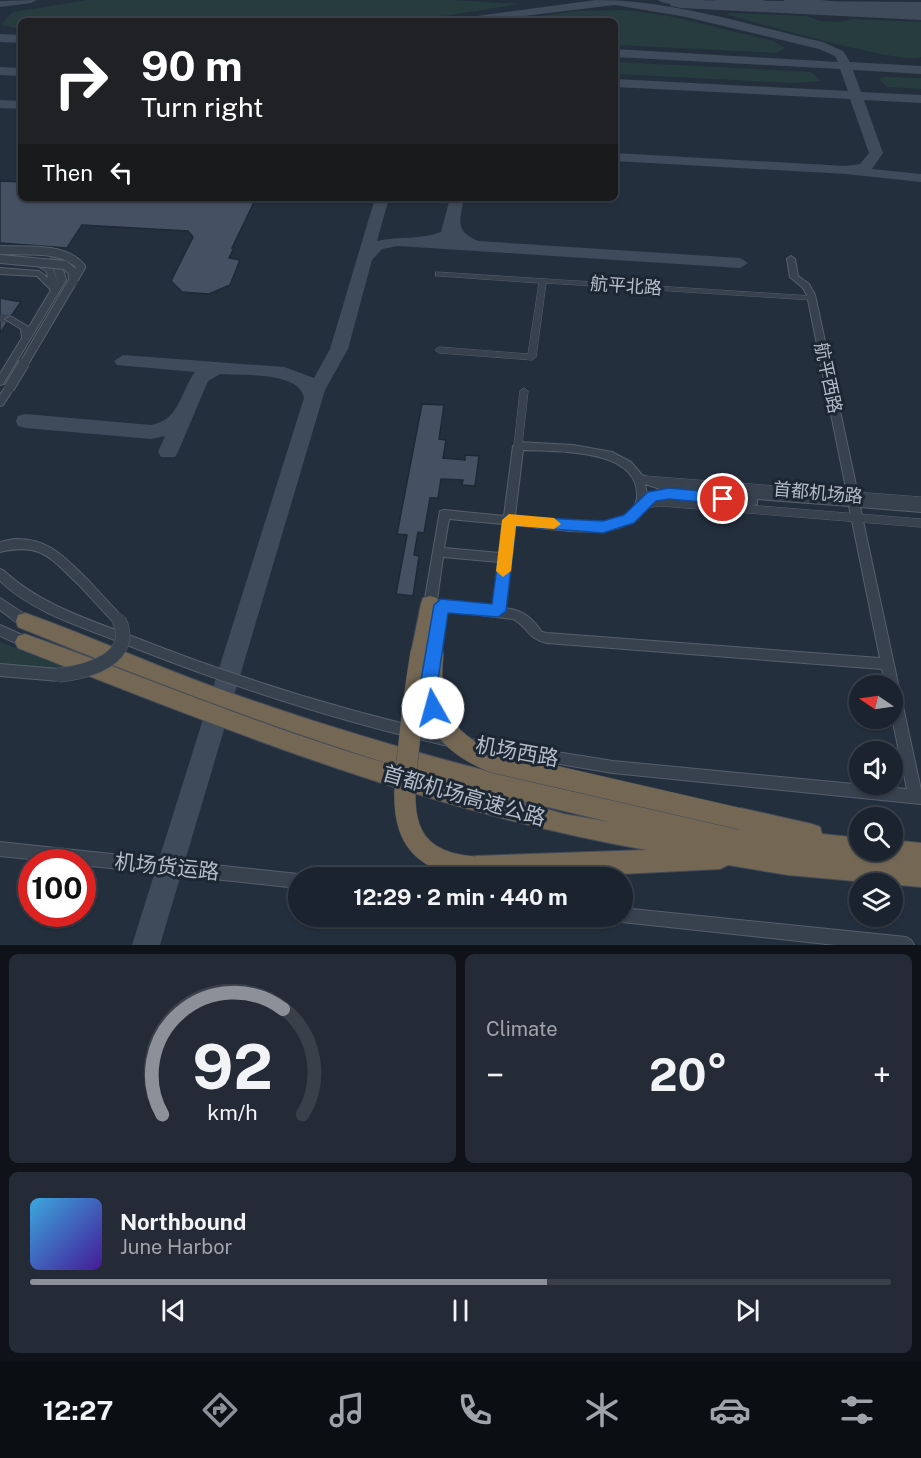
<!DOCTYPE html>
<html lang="en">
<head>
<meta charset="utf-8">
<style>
	body { margin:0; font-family:"Public Sans","Noto Sans SC",sans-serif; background:#242b36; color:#f1f3f6; height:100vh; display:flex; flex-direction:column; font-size:22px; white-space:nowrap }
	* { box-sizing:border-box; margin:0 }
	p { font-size:20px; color:#a0a4aa }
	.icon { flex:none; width:33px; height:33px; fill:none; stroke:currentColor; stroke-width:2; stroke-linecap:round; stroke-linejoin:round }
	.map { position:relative; height:945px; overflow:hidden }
	.details { display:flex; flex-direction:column; gap:9px; padding:9px; background:#0f1319; flex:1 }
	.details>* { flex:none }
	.guide { position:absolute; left:18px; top:18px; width:600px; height:183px; border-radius:9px; box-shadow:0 2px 4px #0004,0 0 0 2px #39404a; background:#202124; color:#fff; overflow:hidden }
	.needle { width:39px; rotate:283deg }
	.buttons { position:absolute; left:849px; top:675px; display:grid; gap:12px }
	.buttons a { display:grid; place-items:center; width:54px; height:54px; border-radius:50%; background:#1b232e; box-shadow:0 2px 4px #0004,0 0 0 2px #39404a; font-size:30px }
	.speed { position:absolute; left:18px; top:849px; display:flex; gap:12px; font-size:30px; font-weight:700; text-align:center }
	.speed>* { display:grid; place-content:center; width:78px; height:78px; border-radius:50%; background:#1b232e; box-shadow:0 2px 4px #0004,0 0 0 2px #39404a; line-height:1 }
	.speed .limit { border:9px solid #d22; background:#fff; color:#111 }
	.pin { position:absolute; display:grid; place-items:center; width:51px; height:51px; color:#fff; margin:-26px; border:3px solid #fff; border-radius:50%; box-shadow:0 2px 6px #0007 }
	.me { position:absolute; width:66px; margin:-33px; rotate:353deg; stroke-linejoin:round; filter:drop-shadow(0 0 4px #0008) }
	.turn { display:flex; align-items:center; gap:21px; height:126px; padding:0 24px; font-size:27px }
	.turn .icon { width:78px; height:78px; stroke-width:2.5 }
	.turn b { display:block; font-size:42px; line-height:51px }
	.then { display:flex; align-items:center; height:57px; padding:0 24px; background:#0003; gap:12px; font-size:22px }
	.big { font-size:45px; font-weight:700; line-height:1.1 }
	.details .tile { flex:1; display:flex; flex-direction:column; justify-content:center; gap:9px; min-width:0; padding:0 21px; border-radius:9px; background:#242b36 }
	.details .dial { align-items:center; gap:0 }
	.dial svg { height:156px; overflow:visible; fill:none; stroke:#39404a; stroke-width:7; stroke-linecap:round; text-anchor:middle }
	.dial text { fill:#f1f3f6; stroke:none }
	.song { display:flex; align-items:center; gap:18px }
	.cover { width:72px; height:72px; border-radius:9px; background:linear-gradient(135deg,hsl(200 70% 55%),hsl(260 70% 35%)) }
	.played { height:6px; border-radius:3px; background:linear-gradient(90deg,#8c9099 60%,#39404a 60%) }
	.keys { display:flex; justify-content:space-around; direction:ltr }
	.heat { display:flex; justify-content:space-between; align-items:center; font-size:33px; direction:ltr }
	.details .tiles { flex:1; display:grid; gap:9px; grid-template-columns:1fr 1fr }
	.tile:last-child { grid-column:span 2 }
	.trip { position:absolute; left:288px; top:867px; width:345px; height:60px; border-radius:30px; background:#1b232e; box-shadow:0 2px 4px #0004,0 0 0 2px #39404a; font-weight:700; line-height:60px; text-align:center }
	.tabs { display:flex; height:96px; justify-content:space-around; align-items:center; background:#0b0e12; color:#a0a4aa }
	.tabs .icon { width:42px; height:42px }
	.tabs .on { color:#8c9099 }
	.tabs b { font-size:27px; color:#f1f3f6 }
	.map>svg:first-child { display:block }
	.green { fill:#263c3f }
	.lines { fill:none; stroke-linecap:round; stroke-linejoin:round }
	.taxiway { fill:#3f4a5a; fill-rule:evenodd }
	.runway { fill:#3f4a5a; fill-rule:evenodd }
	.building { fill:#455162; stroke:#1f2835; stroke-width:1.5 }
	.tertiary-tunnel { stroke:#3a4453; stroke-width:8; stroke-dasharray:8 4.5; stroke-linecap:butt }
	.minor-casing { stroke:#565f6c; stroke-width:1 }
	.tertiary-casing { stroke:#565f6c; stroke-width:2 }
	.motorway-casing { stroke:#434c59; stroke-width:2 }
	.minor { fill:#38414e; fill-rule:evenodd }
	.tertiary { fill:#38414e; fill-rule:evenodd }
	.motorway { fill:#746855; fill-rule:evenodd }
	.tertiary-bridge-far2-casing { stroke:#565f6c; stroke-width:10; stroke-linecap:butt }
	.tertiary-bridge-far1-casing { stroke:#565f6c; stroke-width:12; stroke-linecap:butt }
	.tertiary-bridge-casing { stroke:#565f6c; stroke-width:15; stroke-linecap:butt }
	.motorway-bridge-casing { stroke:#434c59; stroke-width:22; stroke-linecap:butt }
	.tertiary-bridge-far2 { stroke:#38414e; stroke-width:8 }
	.tertiary-bridge-far1 { stroke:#38414e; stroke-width:10 }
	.tertiary-bridge { stroke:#38414e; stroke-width:14 }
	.motorway-bridge { stroke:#746855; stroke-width:21 }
	.route { fill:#1a73e8; stroke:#114b97; stroke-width:1.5 }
	.slow { fill:#f59e0b }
	.labels { text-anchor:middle; stroke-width:6; stroke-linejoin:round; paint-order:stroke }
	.street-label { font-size:18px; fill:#b4bcc9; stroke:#1d2633 }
	.near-street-label { font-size:21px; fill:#b4bcc9; stroke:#1d2633 }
</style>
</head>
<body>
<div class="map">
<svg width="921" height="945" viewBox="0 0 921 945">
	<rect width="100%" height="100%" fill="#242f3e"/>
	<path class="green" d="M87,0H452L519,4L413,21H21V29L1,25L13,12Z
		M625,10L669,16L773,41L785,48L777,53L615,45V21H506L575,11Z
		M729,13L807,16L820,21L839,22L852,19L921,22V57C904,66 756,22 728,15Z
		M615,62L811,72L821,81L793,83L615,74Z
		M884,77L921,78V89L887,87L879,79Z
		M0,642L71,670L0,665Z"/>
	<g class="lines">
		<path class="taxiway" d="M37,0L31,3L0,7V1Z
			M596,0C672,0 749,25 823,42L843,51L850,62L921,66V74L853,70L861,92L921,95V103L864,100L883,153L872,169L921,174V182L846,174L615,161V153L846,166L860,164L869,153L850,99L615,87V79L848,91L840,69L615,57V49L838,62L835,56L819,49L686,17L615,5L484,21H456L462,18Z
			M658,0H704L705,1C696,7 667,6 658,0Z
			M715,0H765L759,3L719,5L715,4Z
			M783,0H821L865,5L871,8L865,11L789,3Z
			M0,34L21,35V43L0,42Z
			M0,67L21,68V76L0,75Z
			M0,100L21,101V109L0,108Z
			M375,198H389L377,241C399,236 420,240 441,232L450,198H464C460,220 454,231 478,241L740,258L748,263L740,268L398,246L382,249L372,260L348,349L325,390L160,945H132L304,398C299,371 243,376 220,374L208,381L178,452L175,457H161L158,452L165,436L151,439L25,428L18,426L16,421L18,416L25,414L151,425C180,420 180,392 195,372L117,365L114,361L123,355L284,367L314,378L330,349Z"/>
		<path class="runway" d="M667,0L921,2V20L681,8L671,6Z"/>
	</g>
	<path class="building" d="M0,181L21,182V198H256L232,248H234L229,258L240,260L230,285L209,294L182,292L171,281L193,237L188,231L82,225L67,248L0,243Z
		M0,298L21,302L12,315L3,318L7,323L0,333Z
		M422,404L444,405L439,439L446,440L443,458L465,460V455L479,456L475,486L462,485L463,480L441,479L438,498H430L424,533L418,532L414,555L419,556L413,596L396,594L407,535L397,534Z"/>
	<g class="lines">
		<path class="tertiary-tunnel" d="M0,318L10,319"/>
		<defs>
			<path id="minor" d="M436,272L812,296L816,298L812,300L546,283L536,357L532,360L439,353L435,350L439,347L528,354L539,283L439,276H436Z
				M524,388L528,391L522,446L518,449L514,446L520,391Z
				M645,476L921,497V505L645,482L642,481L640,479L642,477Z
				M661,498L921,519V527L661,506L642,508L639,507L637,504L639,501Z"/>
			<path id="tertiary" d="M45,249L58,251L66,280L3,384L0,385V374L22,338L21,329L5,319L10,316L29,327L51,290L37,276L0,274V268L39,271L48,278L46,271L32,263L36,260L53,268L57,281L51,255L42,254L41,252Z
				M791,256L795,259L798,276L809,284L815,295L859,499L921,504V512L860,507L921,790V804L613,773L470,749L468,745L470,741L475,739L613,761L907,789L892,718V686H886L882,669L547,643C528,639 529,628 513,619L430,609L426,608L424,604L440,511L444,510L504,516L513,446L518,442L573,445L612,452L631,462L642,475L670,484L848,498L807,295L803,288L790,277L787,259ZM523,450C555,452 641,447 637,498C635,511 623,519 612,521C595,525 578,522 561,520C546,519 531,518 515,516ZM645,484L666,491H667L652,492L647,494ZM681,493L748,498L732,505L731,508L732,511L736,512L757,504V499L849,506L880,658L547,633L542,632C531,617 523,610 504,608L514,525C544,528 594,537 621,527C639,521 640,508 653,501C661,497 672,500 681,498ZM449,519L503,524L500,553L444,548ZM443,557L499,562L493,606L437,600Z
				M9,385L14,388L3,405L0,406V395L6,386Z
				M14,539C49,538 64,557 87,579L89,582L87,585L83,587L79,585C51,559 42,542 0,552V542Z
				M0,569L4,571C41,605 88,619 134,637C238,678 343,711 453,735L458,737L460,741L458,745L453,747C339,722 230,686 122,643C80,626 34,613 0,581Z
				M0,598L29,617L31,621L29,625C19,628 8,615 0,610Z
				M0,625L29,638L31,642L29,646L25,647L0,636Z
				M0,664L59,669L63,671L65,675L63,679L59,681L0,676Z
				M0,842L298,874L304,878H298V888L82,865V862H60L0,856Z
				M622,908L906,937L911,940L914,945H835L622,922L617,920L615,916H622Z"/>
			<path id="motorway" d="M430,596L437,598L439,604L431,653L428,659L421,661L414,659L411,653L421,604L423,598Z
				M25,613C93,637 159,668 228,692C392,750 559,794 732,822L733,811L741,808L812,824L820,827L822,834L860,838V850H892V840L921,843V887L788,875L728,865L720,869L581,876L473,878L467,875L464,867L467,859L475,856L647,850C429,812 223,729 18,648L15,642L18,636L25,634C149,678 269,730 396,766C268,726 143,678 18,627L16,621L18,615ZM498,795L610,822L564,814ZM870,852L872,858L880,861L862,859L868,857Z"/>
		</defs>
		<use href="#minor" class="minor-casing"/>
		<use href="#tertiary" class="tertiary-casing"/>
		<use href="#motorway" class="motorway-casing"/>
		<use href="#minor" class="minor"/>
		<use href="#tertiary" class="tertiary"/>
		<use href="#motorway" class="motorway"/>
		<defs>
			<path id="tertiary-bridge-far2" d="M0,250C24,251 64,246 81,267L23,365
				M0,259L65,265L72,271L74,282"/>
			<path id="tertiary-bridge-far1" d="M9,388L24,363
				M83,582L120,622"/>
			<path id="tertiary-bridge" d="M59,675C88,672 137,658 119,620"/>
			<path id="motorway-bridge" d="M421,653C416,683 412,714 409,744C402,805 394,861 475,867
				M433,653C427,710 439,740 493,762L741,819"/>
		</defs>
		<use href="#tertiary-bridge-far2" class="tertiary-bridge-far2-casing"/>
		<use href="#tertiary-bridge-far1" class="tertiary-bridge-far1-casing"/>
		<use href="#tertiary-bridge" class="tertiary-bridge-casing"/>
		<use href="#motorway-bridge" class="motorway-bridge-casing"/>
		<use href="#tertiary-bridge-far2" class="tertiary-bridge-far2"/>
		<use href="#tertiary-bridge-far1" class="tertiary-bridge-far1"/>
		<use href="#tertiary-bridge" class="tertiary-bridge"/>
		<use href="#motorway-bridge" class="motorway-bridge"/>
	</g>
	<path class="route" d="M669,488L723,493L730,499L723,504L669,499L656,501L634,523L603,533L516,526L506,611L498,617L448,613L438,680L442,708L439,713L433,716L427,713L421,680L434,605L441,599L492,604L504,516L603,521L624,515L648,492Z"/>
	<path class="slow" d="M509,514L554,518L561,524L554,529L516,526L511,571L503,577L496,571L502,520Z"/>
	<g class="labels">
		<g class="street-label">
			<text transform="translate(626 286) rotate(4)" y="6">航平北路</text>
			<text transform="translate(828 378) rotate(78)" y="6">航平西路</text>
			<text transform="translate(818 493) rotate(5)" y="6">首都机场路</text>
		</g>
		<g class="near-street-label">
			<text transform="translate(517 752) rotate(10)" y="7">机场西路</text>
			<text transform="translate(464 796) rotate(16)" y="7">首都机场高速公路</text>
			<text transform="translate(167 867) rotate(6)" y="7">机场货运路</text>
		</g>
	</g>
</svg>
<div class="buttons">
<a><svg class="needle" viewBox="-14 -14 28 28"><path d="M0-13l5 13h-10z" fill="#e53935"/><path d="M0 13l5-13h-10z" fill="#a0a4aa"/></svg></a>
<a><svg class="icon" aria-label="sound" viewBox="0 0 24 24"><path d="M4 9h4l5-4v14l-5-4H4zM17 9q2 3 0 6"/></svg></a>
<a><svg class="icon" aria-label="search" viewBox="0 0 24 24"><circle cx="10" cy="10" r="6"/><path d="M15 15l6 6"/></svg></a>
<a><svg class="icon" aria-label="layers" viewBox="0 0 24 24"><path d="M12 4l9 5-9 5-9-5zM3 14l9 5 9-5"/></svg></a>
</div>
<div class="speed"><div class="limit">100</div></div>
<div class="pin" style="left:723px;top:499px;background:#d93025"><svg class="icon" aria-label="arrive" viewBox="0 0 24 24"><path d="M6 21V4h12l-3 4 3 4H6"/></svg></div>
<svg class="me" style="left:433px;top:708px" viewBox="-20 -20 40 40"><circle r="19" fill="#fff"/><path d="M0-13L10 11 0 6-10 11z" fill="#1a73e8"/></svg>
<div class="trip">12:29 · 2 min · 440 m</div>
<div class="guide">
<div class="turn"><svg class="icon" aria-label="right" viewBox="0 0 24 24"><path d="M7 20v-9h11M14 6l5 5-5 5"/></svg><div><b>90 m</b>Turn right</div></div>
<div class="then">Then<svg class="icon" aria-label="left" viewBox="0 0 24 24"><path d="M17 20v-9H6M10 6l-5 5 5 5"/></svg></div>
</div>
</div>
<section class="details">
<div class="tiles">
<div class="tile dial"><svg viewBox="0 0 100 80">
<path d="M14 69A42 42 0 1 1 86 69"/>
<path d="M14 69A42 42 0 0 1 76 15" stroke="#8c9099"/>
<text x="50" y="56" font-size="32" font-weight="700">92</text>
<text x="50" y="72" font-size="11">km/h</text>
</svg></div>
<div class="tile"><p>Climate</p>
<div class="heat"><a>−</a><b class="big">20°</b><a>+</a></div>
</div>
<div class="tile">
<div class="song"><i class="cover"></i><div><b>Northbound</b><p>June Harbor</p></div></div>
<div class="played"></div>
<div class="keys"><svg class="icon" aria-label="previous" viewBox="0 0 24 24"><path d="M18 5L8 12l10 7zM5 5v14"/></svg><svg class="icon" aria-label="pause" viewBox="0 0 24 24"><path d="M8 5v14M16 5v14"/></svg><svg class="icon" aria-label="next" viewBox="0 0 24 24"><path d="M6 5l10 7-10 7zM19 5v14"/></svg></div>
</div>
</div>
</section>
<nav class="tabs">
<b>12:27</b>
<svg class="icon on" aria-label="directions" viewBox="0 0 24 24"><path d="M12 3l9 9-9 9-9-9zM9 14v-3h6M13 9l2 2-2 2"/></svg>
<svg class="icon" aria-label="music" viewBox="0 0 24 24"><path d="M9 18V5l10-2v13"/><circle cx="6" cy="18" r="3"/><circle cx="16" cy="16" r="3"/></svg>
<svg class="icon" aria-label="phone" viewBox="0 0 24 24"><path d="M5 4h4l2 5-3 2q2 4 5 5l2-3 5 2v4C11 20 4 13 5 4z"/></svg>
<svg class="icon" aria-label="climate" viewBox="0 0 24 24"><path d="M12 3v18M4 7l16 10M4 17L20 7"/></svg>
<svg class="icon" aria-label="car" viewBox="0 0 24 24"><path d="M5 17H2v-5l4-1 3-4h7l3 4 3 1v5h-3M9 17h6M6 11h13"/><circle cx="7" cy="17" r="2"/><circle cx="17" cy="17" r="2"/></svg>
<svg class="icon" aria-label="filters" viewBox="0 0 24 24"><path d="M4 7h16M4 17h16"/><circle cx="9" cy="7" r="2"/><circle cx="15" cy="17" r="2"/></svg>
</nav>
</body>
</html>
